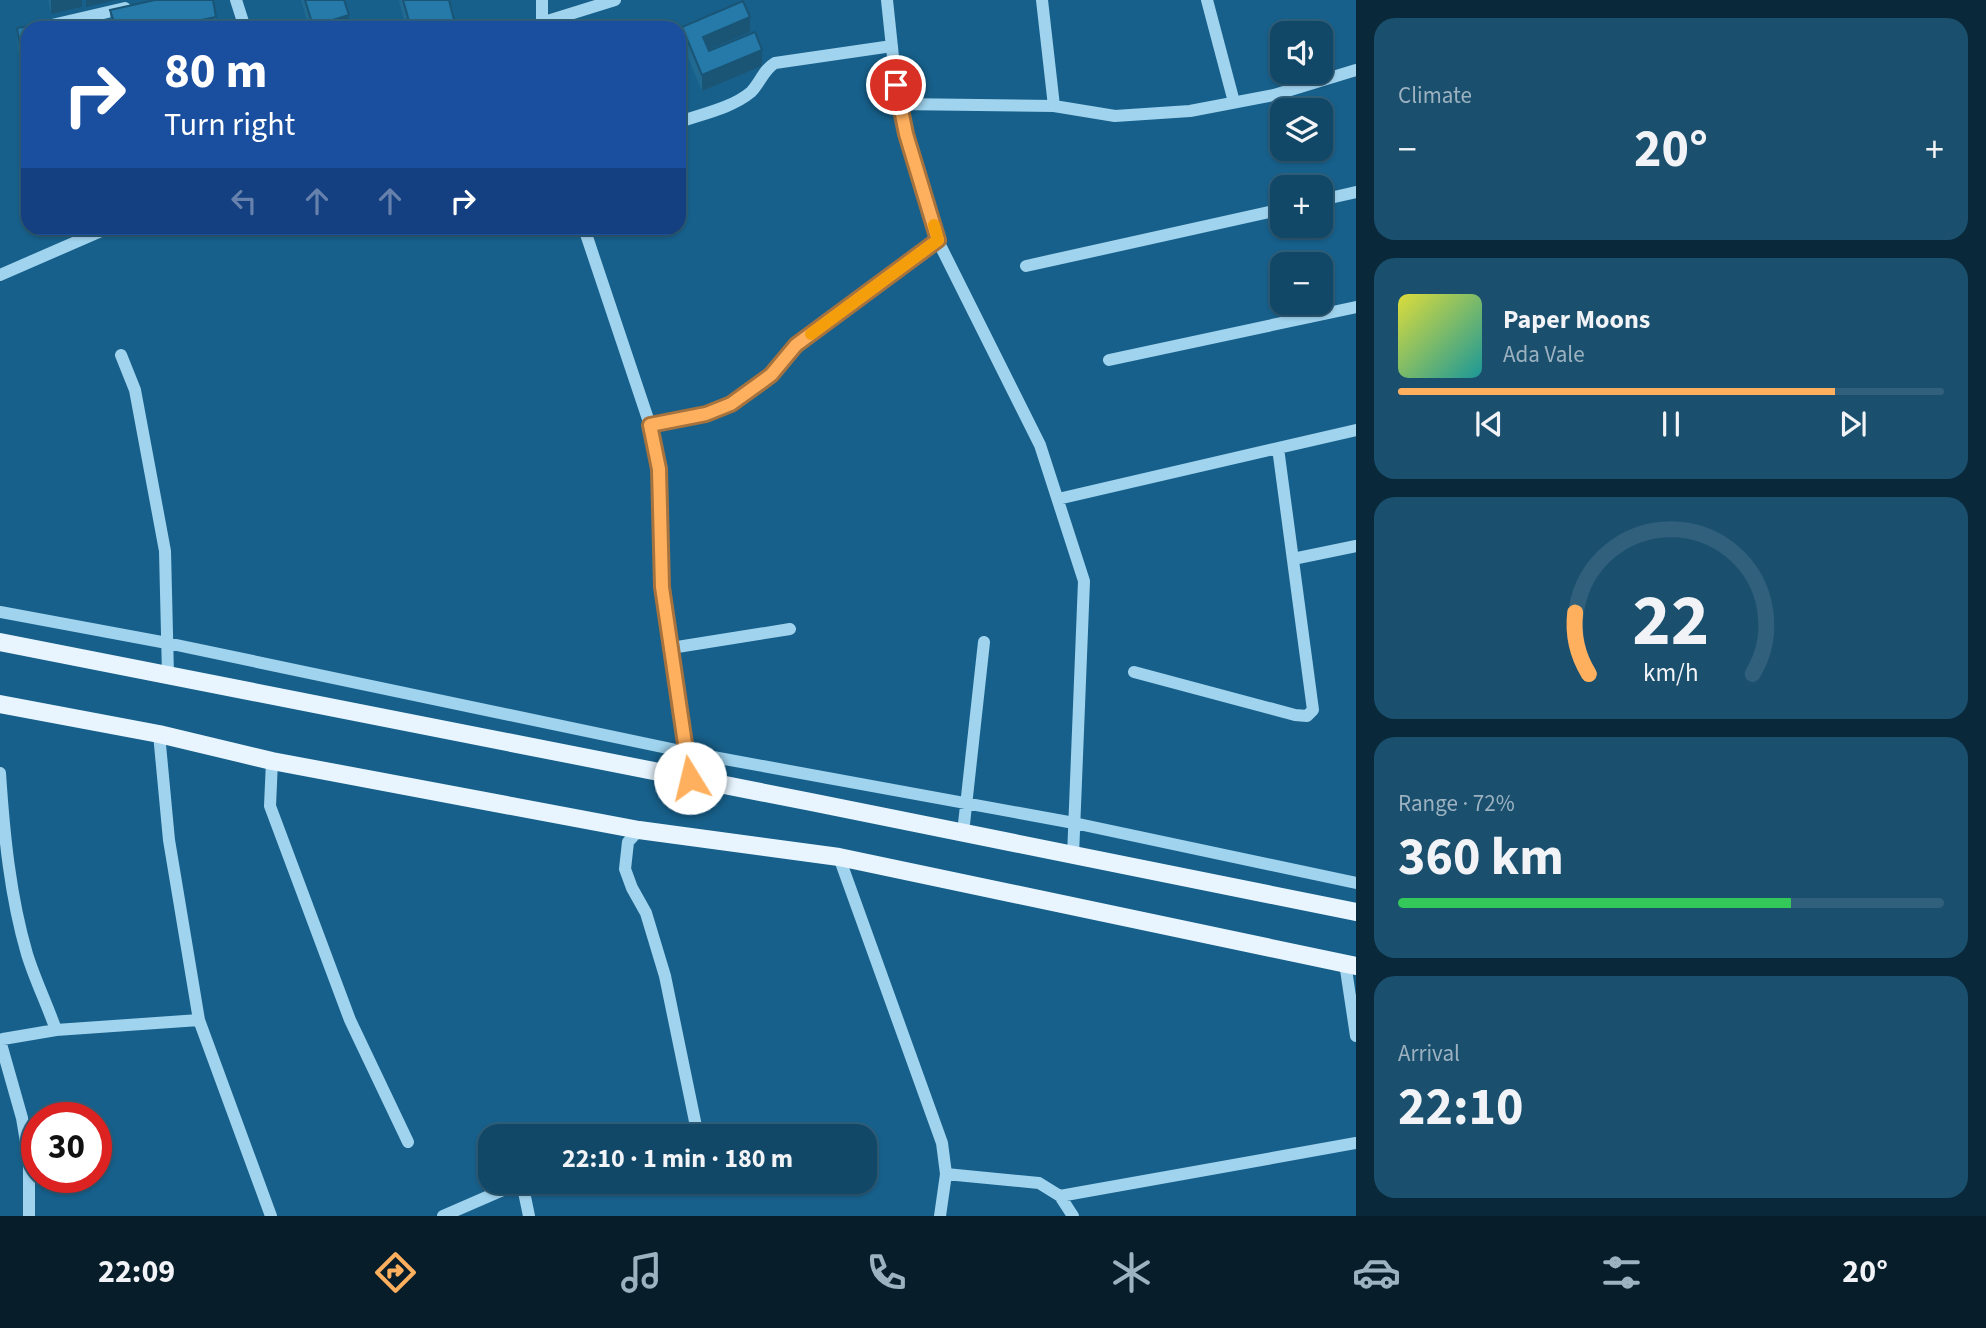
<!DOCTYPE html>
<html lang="en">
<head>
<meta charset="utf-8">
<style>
	body { margin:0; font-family:"Source Sans 3",sans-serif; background:#1a4f6e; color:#f1f3f6; height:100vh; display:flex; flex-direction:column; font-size:26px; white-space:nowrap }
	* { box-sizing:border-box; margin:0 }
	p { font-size:23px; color:#9cb2c0 }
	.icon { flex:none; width:38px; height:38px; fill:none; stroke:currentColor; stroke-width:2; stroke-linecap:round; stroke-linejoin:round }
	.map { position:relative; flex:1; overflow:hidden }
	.panel { display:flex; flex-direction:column; gap:18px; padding:18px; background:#092839; width:630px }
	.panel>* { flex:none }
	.guide { position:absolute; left:21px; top:21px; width:665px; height:214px; border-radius:21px; box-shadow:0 2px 5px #0004,0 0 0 2px #30607c; background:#1a4fa0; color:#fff; overflow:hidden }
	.controls { position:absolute; left:1270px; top:21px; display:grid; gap:14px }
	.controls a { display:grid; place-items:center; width:63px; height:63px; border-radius:14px; background:#114868; box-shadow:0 2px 5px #0004,0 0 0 2px #30607c; font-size:35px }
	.speed { position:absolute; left:21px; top:1102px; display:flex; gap:14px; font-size:35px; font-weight:700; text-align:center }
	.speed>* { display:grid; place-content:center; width:91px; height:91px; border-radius:50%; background:#114868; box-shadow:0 2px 5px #0004,0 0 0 2px #30607c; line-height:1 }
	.speed .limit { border:10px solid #d22; background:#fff; color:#111 }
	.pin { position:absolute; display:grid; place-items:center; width:60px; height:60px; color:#fff; margin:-30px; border:4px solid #fff; border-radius:50%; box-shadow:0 2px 7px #0007 }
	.me { position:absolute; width:77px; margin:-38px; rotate:351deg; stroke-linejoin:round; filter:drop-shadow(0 0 5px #0008) }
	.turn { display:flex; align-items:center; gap:24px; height:147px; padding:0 28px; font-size:32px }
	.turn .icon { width:91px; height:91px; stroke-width:2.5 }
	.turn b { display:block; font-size:49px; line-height:60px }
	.lanes { display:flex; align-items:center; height:66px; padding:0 28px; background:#0003; justify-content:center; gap:35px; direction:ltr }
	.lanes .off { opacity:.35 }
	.big { font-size:52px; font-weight:700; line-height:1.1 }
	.panel .tile { flex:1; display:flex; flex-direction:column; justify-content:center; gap:10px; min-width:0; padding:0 24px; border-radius:21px; background:#1a4f6e }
	.panel .dial { align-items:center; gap:0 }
	.dial svg { height:182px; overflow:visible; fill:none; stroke:#30607c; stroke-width:7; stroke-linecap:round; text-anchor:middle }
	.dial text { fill:#f1f3f6; stroke:none }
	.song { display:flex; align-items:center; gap:21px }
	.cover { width:84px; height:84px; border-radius:10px; background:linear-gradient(135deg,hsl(60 70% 55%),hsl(180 70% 35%)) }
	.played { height:7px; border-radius:4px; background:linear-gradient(90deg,#ffb05e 80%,#30607c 80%) }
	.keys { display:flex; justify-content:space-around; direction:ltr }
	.heat { display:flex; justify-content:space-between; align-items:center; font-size:38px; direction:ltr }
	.charge { height:10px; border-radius:5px; background:linear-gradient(90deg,#34c759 72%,#30607c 0) }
	.trip { position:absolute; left:478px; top:1124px; width:399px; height:70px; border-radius:21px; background:#114868; box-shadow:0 2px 5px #0004,0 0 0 2px #30607c; font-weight:700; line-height:70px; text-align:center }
	.tab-bar { display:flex; height:112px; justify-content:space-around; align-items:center; background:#071d2a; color:#9cb2c0 }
	.tab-bar .icon { width:49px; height:49px }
	.tab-bar .on { color:#ffb05e }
	.tab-bar b { font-size:32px; color:#f1f3f6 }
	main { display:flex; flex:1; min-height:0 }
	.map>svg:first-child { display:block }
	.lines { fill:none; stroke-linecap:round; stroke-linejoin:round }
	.minor { stroke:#a0d3ee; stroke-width:12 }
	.major { stroke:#e8f5ff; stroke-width:18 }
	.wall { fill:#206991 }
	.shaded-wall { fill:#1a5576 }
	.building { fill:#257aa9; stroke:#1a5576; stroke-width:2 }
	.route-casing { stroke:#a6723d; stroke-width:18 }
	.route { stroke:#ffb05e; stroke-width:12 }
	.slow { stroke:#f59e0b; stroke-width:12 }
</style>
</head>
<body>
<main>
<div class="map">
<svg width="1356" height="1216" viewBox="0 0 1356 1216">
	<rect width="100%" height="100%" fill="#17608b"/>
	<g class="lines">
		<path class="minor" d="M236,0L245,28
			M542,0V28
			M887,0L898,104L938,241L1040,445L1084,581L1073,856
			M1042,0L1054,106
			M1207,0L1234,102
			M541,23L615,0
			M39,28L125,8
			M898,104L1054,106L1115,116L1190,111L1274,95L1356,70
			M679,122C702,114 732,108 751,92C760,83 764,69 775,63L892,46
			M1321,200L1356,192
			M584,228L650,425L659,469L662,587L690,778
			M1026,266L1283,209
			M0,275L108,228
			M121,355L135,390L165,551L168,675
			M1109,360L1356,307
			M650,425L707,414L731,404L771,375L796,345L938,241
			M1058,499L1356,430
			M1293,559L1356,546
			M0,612L167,643L686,752L1074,823L1356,883
			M671,648L790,629
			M1134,672L1295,715L1307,716L1313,710L1278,448
			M159,734L169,840L199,1020L271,1216
			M272,761L270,806L350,1020L408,1142
			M0,773C4,834 10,896 27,954C35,980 47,1004 56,1030
			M639,830L628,842L625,869L632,888L646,913L665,976L698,1136
			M963,833L984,642
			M839,857L942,1143L946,1174L940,1216
			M1345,963L1356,1036
			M946,1174L1039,1183L1060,1196L1073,1216
			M1060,1196L1356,1143
			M29,1216V1160L22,1118L1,1044L3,1039L56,1030L199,1020
			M443,1216L512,1186L524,1192L529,1216"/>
		<path class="major" d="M0,642L811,802L1356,912
			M0,704L159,734L272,761L639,830L839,857L1356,966"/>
	</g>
	<path class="wall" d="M48,0H82V7L51,14Z
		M301,0H344L349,28H309Z
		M399,0H449L456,28H406Z
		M110,10L216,17V28H111Z
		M682,27L750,32L708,50L762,66L702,91L682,43Z
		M17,28H28V108L17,44Z"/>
	<path class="shaded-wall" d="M51,0H82V7L51,14Z
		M86,0H116L86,7Z
		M349,15V28H313V26Z
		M750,17V32L703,52V37Z
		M762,50V66L702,91V75Z"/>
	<path class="building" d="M155,0H213L216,17L167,27L168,28H116L110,10Z
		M305,0H344L349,15L313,26Z
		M403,0H449L456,28H411Z
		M743,1L750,17L703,37L709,51L755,32L762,50L702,75L682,27Z
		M38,25V28H28V92L17,28Z"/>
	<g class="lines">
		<defs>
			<path id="route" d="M690,778L662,587L659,469L650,425L706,414L731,404L771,375L796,345L938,240L906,134L896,85"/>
		</defs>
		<use href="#route" class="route-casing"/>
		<use href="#route" class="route"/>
		<path class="slow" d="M811,334L938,240L934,225"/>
	</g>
</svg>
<div class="controls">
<a><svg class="icon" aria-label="sound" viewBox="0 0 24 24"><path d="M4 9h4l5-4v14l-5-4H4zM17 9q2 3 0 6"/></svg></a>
<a><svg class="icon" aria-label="layers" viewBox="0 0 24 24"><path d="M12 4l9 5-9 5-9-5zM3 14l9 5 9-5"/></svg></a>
<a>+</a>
<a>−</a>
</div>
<div class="speed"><div class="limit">30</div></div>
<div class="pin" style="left:896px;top:85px;background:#d93025"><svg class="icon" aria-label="arrive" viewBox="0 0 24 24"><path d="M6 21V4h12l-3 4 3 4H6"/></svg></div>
<svg class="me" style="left:690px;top:778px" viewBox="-20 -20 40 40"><circle r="19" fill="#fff"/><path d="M0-13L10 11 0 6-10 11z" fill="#ffb05e"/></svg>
<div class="trip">22:10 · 1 min · 180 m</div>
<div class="guide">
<div class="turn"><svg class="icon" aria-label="right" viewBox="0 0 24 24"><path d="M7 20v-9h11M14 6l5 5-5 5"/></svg><div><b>80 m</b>Turn right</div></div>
<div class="lanes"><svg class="icon off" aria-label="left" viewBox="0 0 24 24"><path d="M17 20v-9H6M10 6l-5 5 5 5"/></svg><svg class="icon off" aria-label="ahead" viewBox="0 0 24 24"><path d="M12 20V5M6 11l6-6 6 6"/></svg><svg class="icon off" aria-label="ahead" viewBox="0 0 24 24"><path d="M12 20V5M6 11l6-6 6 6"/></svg><svg class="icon" aria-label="right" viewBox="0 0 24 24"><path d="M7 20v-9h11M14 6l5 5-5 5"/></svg></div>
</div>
</div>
<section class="panel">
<div class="tile"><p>Climate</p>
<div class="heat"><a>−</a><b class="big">20°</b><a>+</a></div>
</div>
<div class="tile">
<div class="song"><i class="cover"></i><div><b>Paper Moons</b><p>Ada Vale</p></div></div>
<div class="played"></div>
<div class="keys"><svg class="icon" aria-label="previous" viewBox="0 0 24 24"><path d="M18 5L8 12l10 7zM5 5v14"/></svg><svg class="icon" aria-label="pause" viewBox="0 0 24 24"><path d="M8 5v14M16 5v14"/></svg><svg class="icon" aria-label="next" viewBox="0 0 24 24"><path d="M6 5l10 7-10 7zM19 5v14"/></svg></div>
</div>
<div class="tile dial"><svg viewBox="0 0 100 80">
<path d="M14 69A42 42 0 1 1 86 69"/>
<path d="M14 69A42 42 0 0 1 8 42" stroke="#ffb05e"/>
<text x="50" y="56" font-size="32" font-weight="700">22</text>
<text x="50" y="72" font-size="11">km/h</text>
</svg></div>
<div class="tile"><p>Range · 72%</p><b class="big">360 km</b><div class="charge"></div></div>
<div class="tile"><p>Arrival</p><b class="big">22:10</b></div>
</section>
</main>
<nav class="tab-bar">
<b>22:09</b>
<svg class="icon on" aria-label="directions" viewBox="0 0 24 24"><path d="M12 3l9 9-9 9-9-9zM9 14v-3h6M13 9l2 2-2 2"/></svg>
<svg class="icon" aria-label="music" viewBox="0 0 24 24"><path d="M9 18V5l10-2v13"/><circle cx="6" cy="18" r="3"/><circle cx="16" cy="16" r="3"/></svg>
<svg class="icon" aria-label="phone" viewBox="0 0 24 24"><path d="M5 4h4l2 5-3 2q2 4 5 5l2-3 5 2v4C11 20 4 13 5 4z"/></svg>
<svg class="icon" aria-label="climate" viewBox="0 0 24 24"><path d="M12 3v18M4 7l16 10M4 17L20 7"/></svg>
<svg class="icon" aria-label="car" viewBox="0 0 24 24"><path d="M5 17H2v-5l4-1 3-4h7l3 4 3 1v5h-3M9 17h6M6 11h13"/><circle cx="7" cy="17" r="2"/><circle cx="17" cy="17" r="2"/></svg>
<svg class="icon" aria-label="filters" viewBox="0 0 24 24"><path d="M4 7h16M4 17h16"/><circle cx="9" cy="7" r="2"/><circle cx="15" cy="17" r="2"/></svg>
<b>20°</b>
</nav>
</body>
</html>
